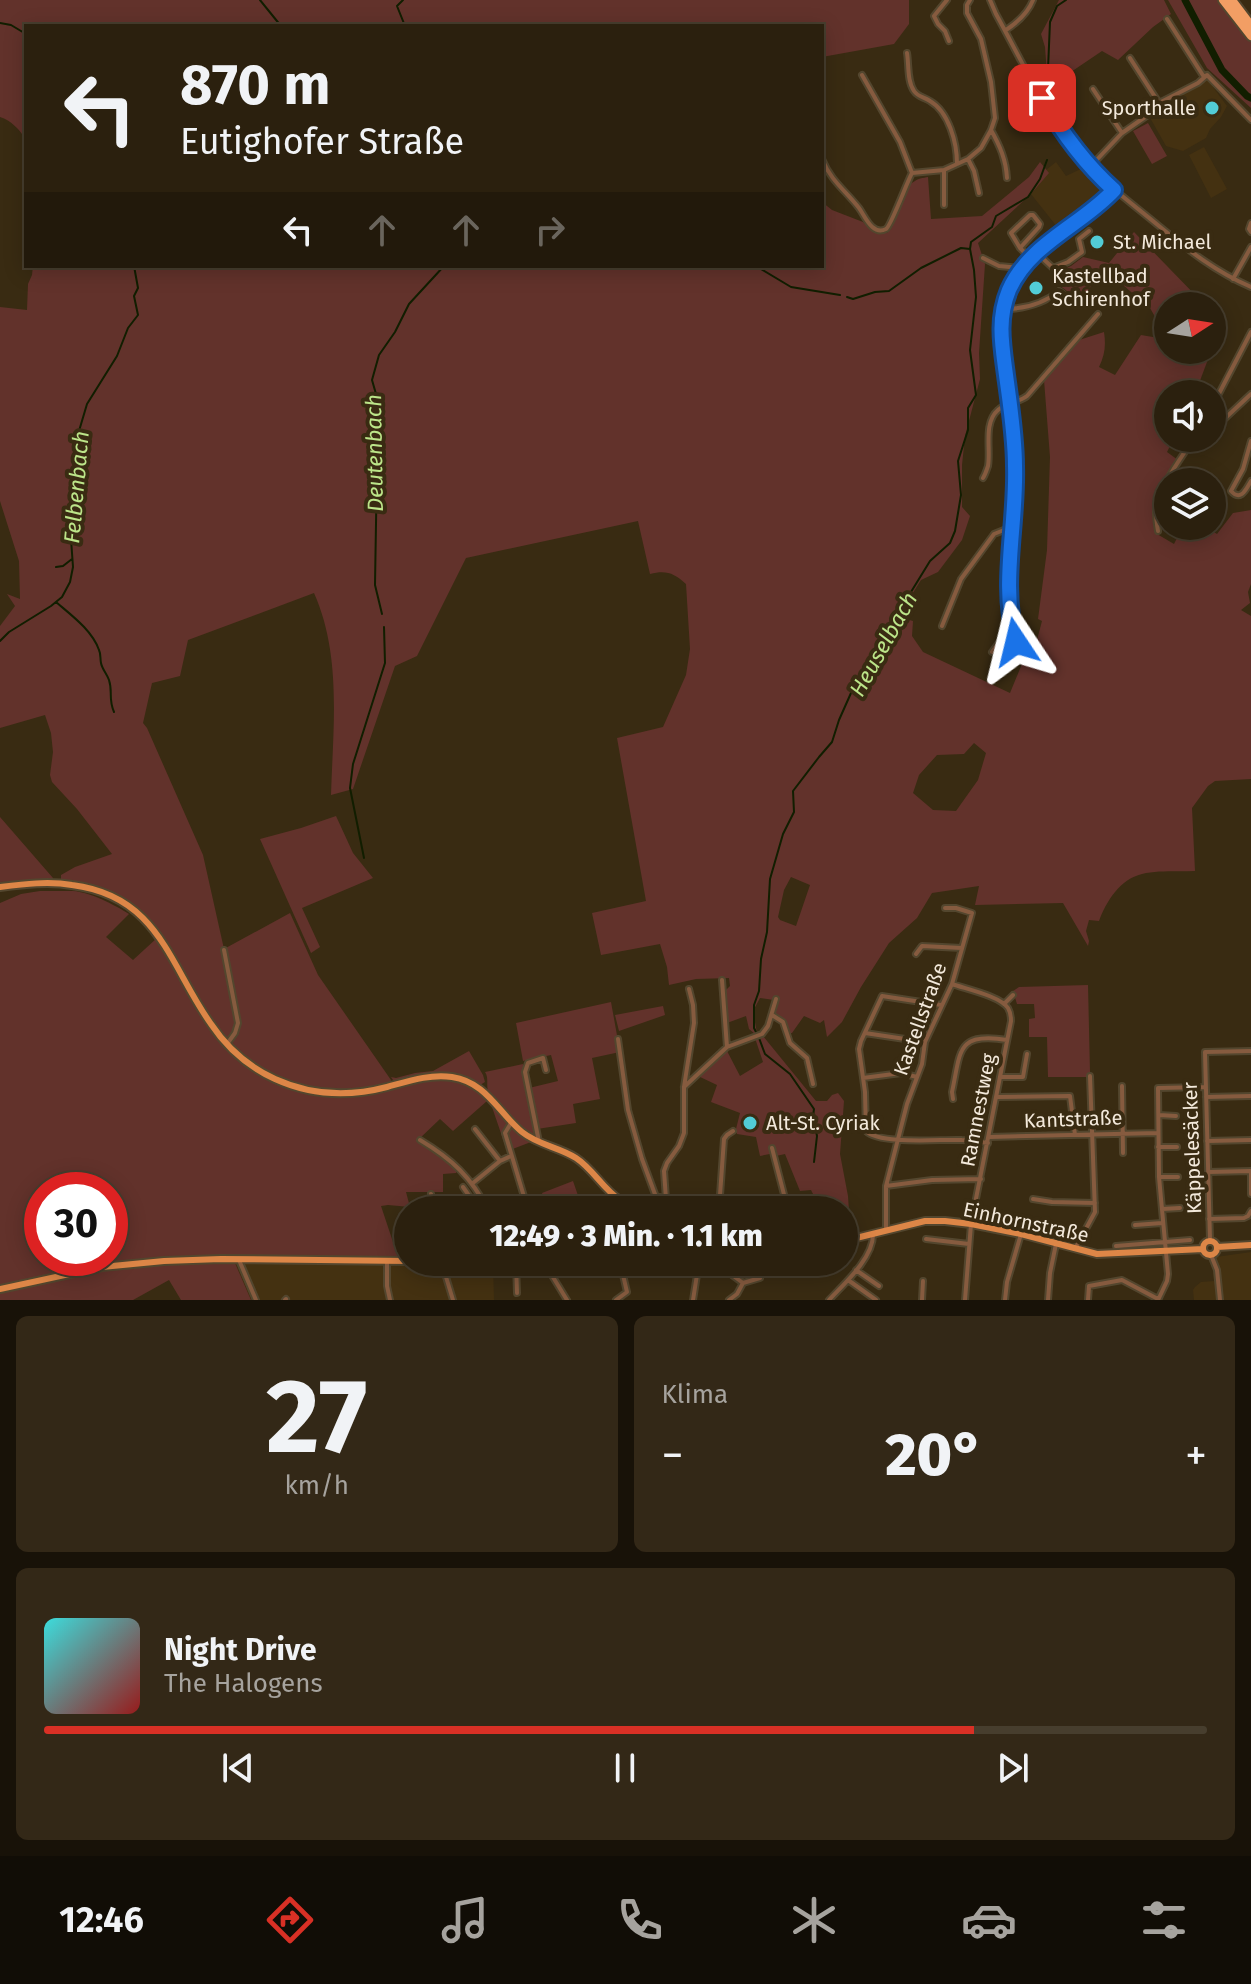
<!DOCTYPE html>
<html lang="de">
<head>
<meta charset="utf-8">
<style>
	body { margin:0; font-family:"Fira Sans",sans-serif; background:#332817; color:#f1f3f6; height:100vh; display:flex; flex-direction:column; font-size:30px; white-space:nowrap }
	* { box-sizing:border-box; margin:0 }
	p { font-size:26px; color:#a6a39e }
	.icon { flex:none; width:44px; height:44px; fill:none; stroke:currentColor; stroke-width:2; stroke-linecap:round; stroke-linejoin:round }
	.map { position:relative; height:1300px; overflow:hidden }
	.panel { display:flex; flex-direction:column; gap:16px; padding:16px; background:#181208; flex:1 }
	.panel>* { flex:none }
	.banner { position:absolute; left:24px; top:24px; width:800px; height:244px; border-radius:0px; box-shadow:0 4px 20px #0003,0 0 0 2px #473e2e; background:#2b200e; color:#f1f3f6; overflow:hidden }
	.needle { width:52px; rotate:78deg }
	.controls { position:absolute; left:1154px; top:292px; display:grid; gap:16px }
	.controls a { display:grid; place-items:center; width:72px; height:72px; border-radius:50%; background:#2b200e; box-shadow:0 4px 20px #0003,0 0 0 2px #473e2e; font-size:40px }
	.speed { position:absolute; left:24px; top:1172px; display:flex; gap:16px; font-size:40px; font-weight:700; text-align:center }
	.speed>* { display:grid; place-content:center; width:104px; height:104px; border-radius:50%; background:#2b200e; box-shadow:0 4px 20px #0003,0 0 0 2px #473e2e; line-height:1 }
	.speed .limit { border:12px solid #d22; background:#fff; color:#111 }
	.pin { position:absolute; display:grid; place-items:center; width:68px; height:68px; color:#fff; margin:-34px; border-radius:16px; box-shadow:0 4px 12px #0006 }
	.me { position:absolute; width:88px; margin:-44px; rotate:350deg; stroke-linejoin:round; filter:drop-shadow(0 0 6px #0008) }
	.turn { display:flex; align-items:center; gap:28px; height:168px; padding:0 24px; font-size:36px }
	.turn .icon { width:104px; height:104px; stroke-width:2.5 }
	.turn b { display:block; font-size:56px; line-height:68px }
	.lanes { display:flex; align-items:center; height:76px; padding:0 24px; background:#0003; justify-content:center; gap:40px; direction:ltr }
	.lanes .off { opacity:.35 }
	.big { font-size:60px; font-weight:800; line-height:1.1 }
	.panel .tile { flex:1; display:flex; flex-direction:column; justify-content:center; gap:12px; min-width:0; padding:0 28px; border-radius:12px; background:#332817 }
	.panel .dial { align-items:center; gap:0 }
	.dial b { font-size:104px; line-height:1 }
	.song { display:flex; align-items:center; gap:24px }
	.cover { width:96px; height:96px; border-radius:12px; background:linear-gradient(135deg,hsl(180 70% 55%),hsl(0 70% 35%)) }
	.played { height:8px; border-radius:4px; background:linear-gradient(90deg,#d93025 80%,#473e2e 80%) }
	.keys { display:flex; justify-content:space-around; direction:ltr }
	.heat { display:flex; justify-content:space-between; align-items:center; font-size:44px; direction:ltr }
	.panel .tiles { flex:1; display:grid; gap:16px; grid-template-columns:1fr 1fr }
	.tile:last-child { grid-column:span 2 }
	.trip { position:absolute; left:394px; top:1196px; width:464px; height:80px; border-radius:40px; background:#2b200e; box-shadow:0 4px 20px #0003,0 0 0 2px #473e2e; font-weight:800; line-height:80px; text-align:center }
	.menu { display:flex; height:128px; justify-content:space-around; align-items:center; background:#110d06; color:#a6a39e }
	.menu .icon { width:56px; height:56px }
	.menu .on { color:#d93025 }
	.menu b { font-size:36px; color:#f1f3f6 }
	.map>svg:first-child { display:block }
	.built { fill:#443111 }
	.green { fill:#62322b; fill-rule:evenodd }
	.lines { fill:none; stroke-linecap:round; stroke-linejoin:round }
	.stream { stroke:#111e00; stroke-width:2 }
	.river { stroke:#111e00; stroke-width:7 }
	.minor-casing { stroke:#53462e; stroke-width:8 }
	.major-casing { stroke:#53462e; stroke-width:10 }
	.highway-casing { stroke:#53462e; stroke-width:12 }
	.minor { stroke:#865b3f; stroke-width:4 }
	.major { stroke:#dd8647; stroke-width:6 }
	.highway { stroke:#f29e64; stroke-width:8 }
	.route-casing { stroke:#114b97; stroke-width:20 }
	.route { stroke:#1a73e8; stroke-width:14 }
	.poi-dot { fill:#52ccd6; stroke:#392b12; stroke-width:3 }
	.labels { text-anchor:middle; stroke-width:8; stroke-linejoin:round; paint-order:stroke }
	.poi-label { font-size:20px; fill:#f3e9db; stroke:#392b12; text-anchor:start }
	.street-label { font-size:20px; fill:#f3e9db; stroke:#392b12 }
	.water-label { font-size:22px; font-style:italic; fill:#bce589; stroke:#392b12 }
</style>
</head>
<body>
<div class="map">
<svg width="1251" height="1300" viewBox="0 0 1251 1300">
	<rect width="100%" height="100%" fill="#392b12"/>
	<path class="built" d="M1207,79L1227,106L1221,117L1210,129L1206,138L1183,151L1166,146L1149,116L1163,101Z
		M1204,147L1227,189L1211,198L1189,155Z
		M1056,162L1066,176L1083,168L1102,190L1099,197L1058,228L1031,194L1048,173L1046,170Z
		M1251,1252V1300H1194L1193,1290L1195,1287L1201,1282L1214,1281L1213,1273L1217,1268L1216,1257Z
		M235,1263L493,1264L494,1300H251Z"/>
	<path class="green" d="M0,0H909V24L894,44L822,57V26H26V140C20,130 11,120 0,117Z
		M1059,0H1164L1171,14L1153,27L1118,60L1102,51L1068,74L1070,85L1049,92L1043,81L1047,75L1045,47L1041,34Z
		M1168,0H1219L1251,42V108L1207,68Z
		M1148,123L1167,156L1152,164L1133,131Z
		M1040,162L1049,173L1031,194L978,243L985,264L979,353L980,379L965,436L962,465V507L970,516L962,540L938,572L921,580L898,617L913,621L912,636L923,652L1010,693L1024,659L1033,655L1042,621L1038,619L1047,550L1050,457L1044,380L1076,341L1104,332C1106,345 1105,355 1099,367L1115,375L1141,335L1159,338L1162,335L1156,327L1158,322L1150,308L1104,269L1080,301L1059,285L1056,273L1071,266L1083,257L1109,263L1134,232L1201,301L1203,306H1168V350H1210V354L1195,394H1168V438H1174L1167,452L1178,460L1154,512L1157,534L1174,544L1183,526H1205L1217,534L1233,513L1251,510V584L1248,592L1250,603L1241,610L1251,616V779L1215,781L1208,786L1192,808L1195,871C1178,872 1158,870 1142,874C1120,879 1106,902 1099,921L1089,920L1086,931L1089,941L1088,946L1063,903L975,905L979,886L932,893L917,918L889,943L861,987L842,1022L827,1037L824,1020L820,1023L804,1016L792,1033L787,1034C785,1023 782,1019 774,1013V1000L760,998L753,1011L757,1033L755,1034L749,1029L746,1016L727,1023L726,990L730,986L729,978L696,979L669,985L667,967L660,944L601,955L592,913L646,901L617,738L663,727L686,675L690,649L686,584C674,573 666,570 650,574L638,521L466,558L417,656L395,666L353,789L331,795C333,727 342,656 314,593L188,640L180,676L152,683L143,723L147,728L203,855L224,949L290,913L318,975L391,1080L390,1083C308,1104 242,1076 199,1003C186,981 178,953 160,934C154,927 144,921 136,915C106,892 99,886 61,881V875L75,867L112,854L77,809L52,782L50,775L53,752L51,733L45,715L0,728V626L15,606L7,594L20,599L19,561L0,501V307L27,310L28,284L32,275L33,266H822V202L832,210L863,222L871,230L887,233C902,220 896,191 915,181C919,178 923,178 928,177L931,219L982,216L1029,177ZM974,743L986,753L978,780L956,811L933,810L913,793L919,775L937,755L964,754ZM791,877L810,885L796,926L780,920L778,917L784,890Z
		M336,816L353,853L373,878L302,908L320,947L311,953L260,839L301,828Z
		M0,817L53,878L52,881L0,882Z
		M40,891C51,891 63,891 73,891C90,892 115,905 129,914L106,937L133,960L157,938C182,980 204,1026 241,1059C250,1068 266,1073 278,1079C300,1090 323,1099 348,1095C380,1090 426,1072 457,1080C484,1086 508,1124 531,1142L507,1151L492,1107L487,1101L453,1131L440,1119L418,1140L439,1154L457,1170L456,1173L443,1174V1192H406L410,1207L388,1205L381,1206L398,1257L348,1258L213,1255L203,1259L202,1262L235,1263L251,1300H181L169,1280L133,1300H0V903L21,894ZM42,1190H110V1258H42Z
		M1088,985L1090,1072L1088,1073V1077H1048L1047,1037H1029V1019L1035,1018L1034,1004H1017L1013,991L1019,987Z
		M611,1002L620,1052L592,1058L600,1099L573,1104L576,1123L537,1129L529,1088L558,1081L551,1055L523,1061L516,1023Z
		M663,1006L665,1015L619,1031L615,1015Z
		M763,1036L816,1101H827L832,1095L838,1093L844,1101L840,1154L848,1196L849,1211L829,1207L825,1195L816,1200L811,1190L800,1191L785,1154L776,1156L775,1153L760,1156L756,1137L737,1134L736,1129L740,1113L711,1102L717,1085L698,1076L726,1049L740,1076L763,1062L755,1038Z
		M469,1051L483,1075L485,1082L480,1085C452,1070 427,1073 397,1081L393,1080L391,1077L396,1078L415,1073L433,1071Z
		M523,1064L536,1134V1137L515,1122L488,1091C486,1084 489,1078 485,1072Z
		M573,1181L583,1210H548L542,1193Z"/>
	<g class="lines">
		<path class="stream" d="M260,0L281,26
			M403,0L397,6L405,26
			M0,23L11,25L26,34
			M1045,89L1048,69L1050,22L1057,6L1066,0
			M756,266L791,287L840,295
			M847,297L853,299L875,292L889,291L921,268L961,248L970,249L971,242L992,227L996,216L1028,197L1040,179L1047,160
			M56,567L63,566L72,559
			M56,602C71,615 92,630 99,650C101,654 100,658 101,663C102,669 107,674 109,680C113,692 108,698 114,712
			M382,614L375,585L378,401L372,380L379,355L395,332L409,304L444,266
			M0,641L9,632L51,606L62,597L70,582L73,567L71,539L83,465L82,445L79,431L87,404L117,356L128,328L138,315L134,296L138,288L134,266
			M364,858L350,788L353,764L385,663L384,627
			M757,1034L754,1028V1005L759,991L761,959L767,932L770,879L783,834L794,812L793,791L819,757L832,742L839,720L851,693L868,662L930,561L950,543L955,531L961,495L958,461L968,430V408L976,395L970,350L976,297L974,270L970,249
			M759,1038L765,1054L790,1074L814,1109L813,1116L817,1136L814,1162"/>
		<path class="river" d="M1185,0L1222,70L1247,96L1251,98"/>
		<defs>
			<path id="minor" d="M947,0L934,16L938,24L945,31L949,41
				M990,0L996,14C1023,63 1048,119 1085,161C1107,186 1134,205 1159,226C1188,250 1216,272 1251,287
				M1167,19L1204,77
				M1006,30C1018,22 1028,13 1033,0
				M907,53C909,65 907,81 914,91C918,97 924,97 930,101C949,112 957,143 957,164
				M1130,58L1159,103L1198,83L1207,75L1251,120
				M862,75L900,142L912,173
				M1093,89L1122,133
				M991,130C1000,146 1006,160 1007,178
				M822,159C831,181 845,190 859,208C865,216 872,236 886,229C891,226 907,182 912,173L944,170L968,159L981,148L991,130L995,118L991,82L981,39L967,13V5L970,0
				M968,159L974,171L979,193
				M1090,167L1122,133L1158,108L1159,103
				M944,170V205
				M1251,223L1249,229L1251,232
				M1020,248L1039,227L1040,224L1033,215H1030L1011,233L1020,248L1031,259
				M1037,253L1053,268L1068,262L1082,252L1079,239L1089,231
				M983,258L999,266L1022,268
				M1233,279L1251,247
				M1004,309C1025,309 1043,304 1059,291L1076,304
				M1212,407L1251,332
				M1212,422H1221L1251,394
				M1251,441L1243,469L1231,491C1241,502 1246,489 1251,481
				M983,478C985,475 987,469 988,466C991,449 983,423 998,410C1006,402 1018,403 1027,396L1098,314
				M1158,531C1157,525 1156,519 1156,512C1159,486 1180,460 1194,438
				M942,626L961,579L994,534L1004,530H1011
				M1016,642H1021L1027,646L1028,651L1019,656L1011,626L1008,592L1015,465L1000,338L1004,309L1009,291L1022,268L1056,236L1114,190
				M992,652L1011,626
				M224,950L238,1023L235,1033L227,1044
				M916,954L922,946L962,948
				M722,980L727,1047
				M952,984C966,989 1000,996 1008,1008C1011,1013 1011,1016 1011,1021L971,1224L965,1300
				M1004,1004L1013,995
				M941,1005L882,996L861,1041L859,1049L865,1092L866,1131C880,1145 941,1139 962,1140C970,1140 979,1142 988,1143
				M772,1015L783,1022L790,1043L807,1058L813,1084
				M865,1033L925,1042
				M618,1039L628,1110L642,1159L656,1197
				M1000,1077H1023L1027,1054
				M863,1078L901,1073L917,1077
				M1122,1086L1123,1153
				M684,1087L727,1047L762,1034L768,1026L776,999
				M997,1097L1070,1096L1075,1135
				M1206,1097L1251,1096
				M953,1099L952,1092C961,1051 956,1032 1007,1040
				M1159,1115L1176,1116
				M511,1123L505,1133L528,1210
				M475,1129L500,1161
				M989,1137L1158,1133
				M420,1140C452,1159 471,1177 488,1210
				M1207,1141L1251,1140
				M539,1142L525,1072L528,1063L543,1058L546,1070
				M1158,1147H1177
				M772,1148L788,1210
				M1208,1172L1251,1171V1194
				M1159,1177H1178
				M473,1183L500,1161L511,1156
				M886,1186L932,1180L981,1179
				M463,1187L479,1210
				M431,1194L435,1210
				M666,1199L664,1171L667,1163L679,1146L684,1133V1087L694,1023L693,1005L689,989
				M1033,1199L1052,1202L1095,1203
				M1162,1209L1180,1208
				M711,1210L720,1195L724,1139L727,1135L733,1131
				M1209,1219L1244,1218L1248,1216L1251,1211
				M1135,1225L1162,1223
				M886,1231V1186L907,1104L922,1064L925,1042L952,984L972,913L956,908H945
				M926,1239L969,1244
				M1210,1240L1205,1052L1251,1051
				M1116,1246L1190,1240
				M1076,1247L1095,1212L1090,1076
				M1211,1255L1217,1270L1220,1300
				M239,1260L256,1300
				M387,1261V1286L390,1300
				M722,1262L728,1272L743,1283L737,1294L729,1300
				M516,1263L517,1293
				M545,1264L567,1300
				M443,1267L453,1300
				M856,1270L879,1286
				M848,1280L876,1300
				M743,1283L760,1278
				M285,1300L286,1299
				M616,1300L627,1292L620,1262
				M693,1300L699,1262
				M829,1300C844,1284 873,1258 873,1235
				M922,1300L923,1281
				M1005,1300L1007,1282L1021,1234
				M1048,1300L1050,1273L1056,1244
				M1088,1300L1089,1286L1122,1280L1158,1299
				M1158,1300L1167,1281L1168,1274L1159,1177L1158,1088L1206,1087"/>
			<path id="major" d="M0,887C24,884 49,881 72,885C159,896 169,965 211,1024C227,1048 249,1067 275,1079C310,1095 349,1097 387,1087C409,1081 429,1074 452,1077C486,1082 498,1112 522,1132C538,1145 559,1147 576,1158C593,1169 603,1189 620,1200C642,1214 655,1182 680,1210
				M1203 1248a7 7 0 1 1 14 0a7 7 0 1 1-14 0Z
				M844,1241L925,1221H945L971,1224L1021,1234L1097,1254L1203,1249
				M1217,1247L1251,1245
				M472,1262L601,1264L639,1262
				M0,1289L102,1267L164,1261L221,1259L408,1261"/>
			<path id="highway" d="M1223,0L1251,36
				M1232,0L1251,25"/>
		</defs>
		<use href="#minor" class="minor-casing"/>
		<use href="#major" class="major-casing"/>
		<use href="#highway" class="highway-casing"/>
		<use href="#minor" class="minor"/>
		<use href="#major" class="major"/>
		<use href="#highway" class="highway"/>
	</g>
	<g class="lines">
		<defs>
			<path id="route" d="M1016,642C1000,584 1017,525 1015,466C1015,436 1010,405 1006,375C1002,345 997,319 1009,290C1030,243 1082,225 1114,190C1084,163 1062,133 1042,98"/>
		</defs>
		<use href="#route" class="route-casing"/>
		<use href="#route" class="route"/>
	</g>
	<g class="poi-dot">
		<circle cx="1212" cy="108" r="8"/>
		<circle cx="1097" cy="242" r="8"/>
		<circle cx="1036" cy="288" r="8"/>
		<circle cx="750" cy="1123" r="8"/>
	</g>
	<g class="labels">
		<g class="poi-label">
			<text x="1196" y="115" text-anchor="end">Sporthalle</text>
			<text x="1113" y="249">St. Michael</text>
			<text x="1052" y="283">Kastellbad<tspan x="1052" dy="23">Schirenhof</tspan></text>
			<text x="766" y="1130">Alt-St. Cyriak</text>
		</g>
		<g class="street-label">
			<text transform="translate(920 1019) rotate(-70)" y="7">Kastellstraße</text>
			<text transform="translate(978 1110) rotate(-79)" y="7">Ramnestweg</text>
			<text transform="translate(1073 1119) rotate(-2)" y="7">Kantstraße</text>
			<text transform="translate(1192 1148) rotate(-92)" y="7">Käppelesäcker</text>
			<text transform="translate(1026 1222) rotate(12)" y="7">Einhornstraße</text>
		</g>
		<g class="water-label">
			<text transform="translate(374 453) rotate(-91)" y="8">Deutenbach</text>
			<text transform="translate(76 487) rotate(-85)" y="8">Felbenbach</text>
			<text transform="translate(883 644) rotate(-61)" y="8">Heuselbach</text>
		</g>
	</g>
</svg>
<div class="controls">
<a><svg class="needle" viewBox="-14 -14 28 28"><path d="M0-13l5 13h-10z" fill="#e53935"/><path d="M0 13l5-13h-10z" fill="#a6a39e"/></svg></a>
<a><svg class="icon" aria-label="sound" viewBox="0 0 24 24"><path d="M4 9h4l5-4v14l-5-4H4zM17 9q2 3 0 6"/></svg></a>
<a><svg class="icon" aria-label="layers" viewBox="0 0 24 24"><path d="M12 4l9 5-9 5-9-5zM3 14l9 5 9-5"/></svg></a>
</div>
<div class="speed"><div class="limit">30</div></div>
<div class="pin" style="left:1042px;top:98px;background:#d93025"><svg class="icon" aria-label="arrive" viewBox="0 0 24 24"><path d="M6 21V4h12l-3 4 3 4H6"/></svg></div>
<svg class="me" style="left:1016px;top:642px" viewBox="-20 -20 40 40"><path d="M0-17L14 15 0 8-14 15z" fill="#1a73e8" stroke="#fff" stroke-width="4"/></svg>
<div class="trip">12:49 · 3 Min. · 1.1 km</div>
<div class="banner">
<div class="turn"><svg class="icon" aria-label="left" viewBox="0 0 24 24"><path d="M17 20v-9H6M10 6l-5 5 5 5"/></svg><div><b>870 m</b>Eutighofer Straße</div></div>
<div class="lanes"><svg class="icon" aria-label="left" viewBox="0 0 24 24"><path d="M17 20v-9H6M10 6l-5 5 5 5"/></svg><svg class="icon off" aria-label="ahead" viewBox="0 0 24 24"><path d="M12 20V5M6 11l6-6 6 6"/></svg><svg class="icon off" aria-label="ahead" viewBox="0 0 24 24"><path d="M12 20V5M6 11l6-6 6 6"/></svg><svg class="icon off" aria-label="right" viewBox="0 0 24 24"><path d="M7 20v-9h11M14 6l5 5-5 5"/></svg></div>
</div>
</div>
<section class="panel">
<div class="tiles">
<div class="tile dial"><b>27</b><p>km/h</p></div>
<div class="tile"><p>Klima</p>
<div class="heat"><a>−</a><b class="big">20°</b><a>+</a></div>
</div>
<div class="tile">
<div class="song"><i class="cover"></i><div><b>Night Drive</b><p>The Halogens</p></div></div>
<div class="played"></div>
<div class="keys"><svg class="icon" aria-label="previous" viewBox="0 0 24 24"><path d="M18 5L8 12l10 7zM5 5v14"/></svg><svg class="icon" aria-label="pause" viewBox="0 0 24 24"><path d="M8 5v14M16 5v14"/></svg><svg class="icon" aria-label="next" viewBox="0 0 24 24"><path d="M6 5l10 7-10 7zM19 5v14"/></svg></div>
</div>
</div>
</section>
<nav class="menu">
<b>12:46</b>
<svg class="icon on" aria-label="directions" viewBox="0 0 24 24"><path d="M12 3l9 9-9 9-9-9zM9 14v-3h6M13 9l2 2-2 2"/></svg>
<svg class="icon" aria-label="music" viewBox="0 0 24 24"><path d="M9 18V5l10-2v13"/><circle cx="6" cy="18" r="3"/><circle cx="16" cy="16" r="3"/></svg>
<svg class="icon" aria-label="phone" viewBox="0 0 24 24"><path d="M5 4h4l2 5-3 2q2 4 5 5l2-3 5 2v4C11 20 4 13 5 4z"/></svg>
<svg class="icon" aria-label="climate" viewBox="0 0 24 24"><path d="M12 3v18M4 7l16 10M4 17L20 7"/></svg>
<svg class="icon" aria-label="car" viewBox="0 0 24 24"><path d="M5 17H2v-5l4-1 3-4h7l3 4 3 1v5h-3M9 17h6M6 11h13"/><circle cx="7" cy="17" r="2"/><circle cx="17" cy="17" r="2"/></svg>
<svg class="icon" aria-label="filters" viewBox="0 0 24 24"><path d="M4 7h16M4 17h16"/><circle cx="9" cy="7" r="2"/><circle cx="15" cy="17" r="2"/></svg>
</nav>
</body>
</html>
